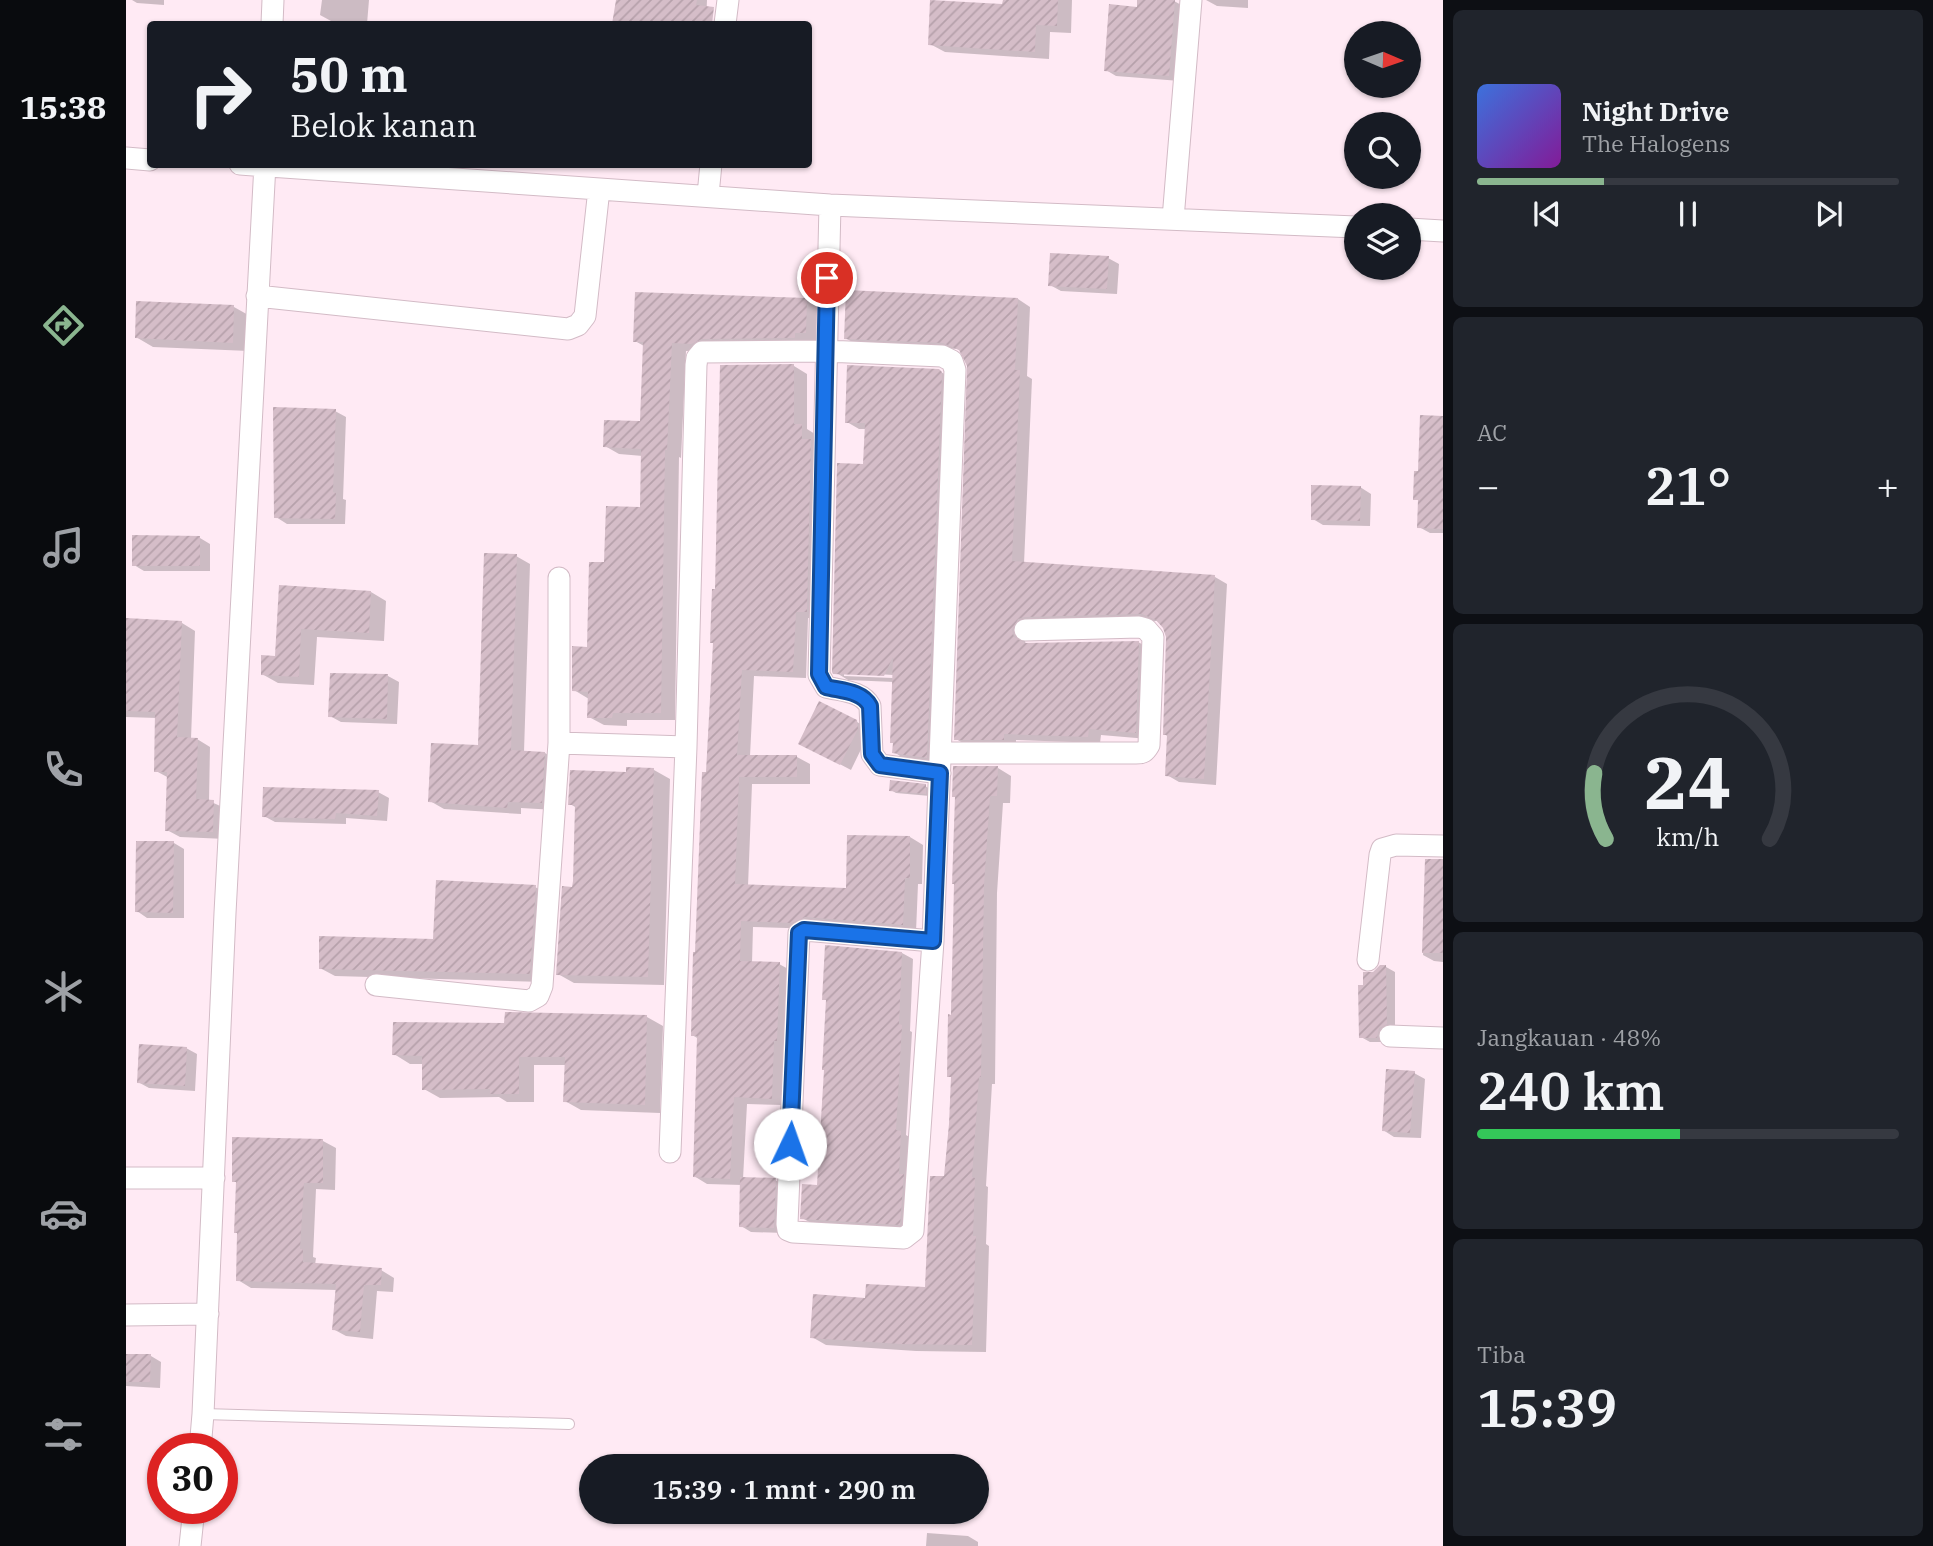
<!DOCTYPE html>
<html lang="id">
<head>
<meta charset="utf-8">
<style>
	body { margin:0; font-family:"IBM Plex Serif",serif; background:#20242c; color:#f1f3f6; height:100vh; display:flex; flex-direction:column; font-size:26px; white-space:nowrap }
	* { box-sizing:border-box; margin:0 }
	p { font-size:23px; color:#9ea1a6 }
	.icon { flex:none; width:38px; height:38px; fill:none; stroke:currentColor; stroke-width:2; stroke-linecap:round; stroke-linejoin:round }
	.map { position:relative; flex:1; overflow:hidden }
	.sheet { display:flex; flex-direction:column; gap:10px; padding:10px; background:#0d0f14; width:490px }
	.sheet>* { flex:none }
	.guide { position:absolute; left:21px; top:21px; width:665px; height:147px; border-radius:7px; box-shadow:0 2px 5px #0004; background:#171b24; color:#f1f3f6; overflow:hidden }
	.needle { width:46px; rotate:92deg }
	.fabs { position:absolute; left:1218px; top:21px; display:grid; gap:14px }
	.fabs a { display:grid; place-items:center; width:77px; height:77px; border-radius:50%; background:#171b24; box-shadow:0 2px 5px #0004; font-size:35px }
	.speed { position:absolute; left:21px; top:1433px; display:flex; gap:14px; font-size:35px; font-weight:700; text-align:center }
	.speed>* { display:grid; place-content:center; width:91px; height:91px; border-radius:50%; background:#171b24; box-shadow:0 2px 5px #0004; line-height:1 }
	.speed .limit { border:10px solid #d22; background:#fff; color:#111 }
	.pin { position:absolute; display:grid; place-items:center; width:60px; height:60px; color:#fff; margin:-30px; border:4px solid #fff; border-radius:50%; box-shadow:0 2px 7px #0007 }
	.me { position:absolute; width:77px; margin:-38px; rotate:3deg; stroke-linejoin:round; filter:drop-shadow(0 0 5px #0008) }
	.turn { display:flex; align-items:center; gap:24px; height:147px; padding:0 28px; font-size:32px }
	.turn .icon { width:91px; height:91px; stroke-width:2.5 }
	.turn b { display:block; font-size:49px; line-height:60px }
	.big { font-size:52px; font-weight:600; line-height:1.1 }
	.sheet .tile { flex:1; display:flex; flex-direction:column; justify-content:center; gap:10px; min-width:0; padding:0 24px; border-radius:10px; background:#20242c }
	.sheet .dial { align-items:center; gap:0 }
	.dial svg { height:182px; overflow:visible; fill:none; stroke:#363941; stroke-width:7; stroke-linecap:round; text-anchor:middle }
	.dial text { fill:#f1f3f6; stroke:none }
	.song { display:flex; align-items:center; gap:21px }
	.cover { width:84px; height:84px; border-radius:10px; background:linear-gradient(135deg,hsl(220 70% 55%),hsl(290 70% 35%)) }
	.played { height:7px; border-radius:4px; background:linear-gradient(90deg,#8ab58f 30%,#363941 30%) }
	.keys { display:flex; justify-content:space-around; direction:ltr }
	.heat { display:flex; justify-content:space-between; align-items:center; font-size:38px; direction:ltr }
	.charge { height:10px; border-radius:5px; background:linear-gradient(90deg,#34c759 48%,#363941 0) }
	.trip { position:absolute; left:453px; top:1454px; width:410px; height:70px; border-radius:35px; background:#171b24; box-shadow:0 2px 5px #0004; font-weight:600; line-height:70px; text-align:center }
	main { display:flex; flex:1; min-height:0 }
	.menu { display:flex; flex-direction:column; width:126px; justify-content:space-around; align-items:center; background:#090b0e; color:#9ea1a6 }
	.menu .icon { width:49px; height:49px }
	.menu .selected { color:#8ab58f }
	.menu b { font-size:32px; color:#f1f3f6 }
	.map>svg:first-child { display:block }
	.shadow { fill:#0003; fill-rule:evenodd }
	.building { fill:url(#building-hatch) }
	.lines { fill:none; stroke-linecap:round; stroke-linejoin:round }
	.lane-casing { stroke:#d3bbc6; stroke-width:12 }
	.street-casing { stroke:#d3bbc6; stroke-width:23 }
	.lane { stroke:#fff; stroke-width:10 }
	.street { stroke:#fff; stroke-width:21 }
	.route-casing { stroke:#114b97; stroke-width:18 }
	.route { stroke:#1a73e8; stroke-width:12 }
</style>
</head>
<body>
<main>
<nav class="menu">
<b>15:38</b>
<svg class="icon selected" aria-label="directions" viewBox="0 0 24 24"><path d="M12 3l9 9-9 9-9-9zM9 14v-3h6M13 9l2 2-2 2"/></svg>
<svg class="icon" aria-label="music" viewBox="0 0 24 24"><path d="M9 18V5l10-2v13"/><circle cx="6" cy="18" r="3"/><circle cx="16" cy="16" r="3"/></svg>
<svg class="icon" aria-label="phone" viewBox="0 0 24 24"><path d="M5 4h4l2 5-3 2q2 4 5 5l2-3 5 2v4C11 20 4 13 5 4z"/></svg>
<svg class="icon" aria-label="climate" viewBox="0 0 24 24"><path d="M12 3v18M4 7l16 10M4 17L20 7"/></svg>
<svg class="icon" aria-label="car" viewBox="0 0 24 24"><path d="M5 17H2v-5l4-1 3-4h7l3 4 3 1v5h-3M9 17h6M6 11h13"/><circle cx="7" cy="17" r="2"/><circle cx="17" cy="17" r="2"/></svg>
<svg class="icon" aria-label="filters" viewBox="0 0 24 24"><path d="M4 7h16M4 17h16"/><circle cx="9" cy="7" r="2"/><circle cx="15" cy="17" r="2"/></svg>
</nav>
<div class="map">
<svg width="1317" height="1546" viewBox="0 0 1317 1546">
	<defs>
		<pattern id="building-hatch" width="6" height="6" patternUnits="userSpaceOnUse" patternTransform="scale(1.75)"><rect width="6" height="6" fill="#d5bdc8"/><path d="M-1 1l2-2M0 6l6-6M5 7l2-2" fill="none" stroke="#b6a1ab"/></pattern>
	</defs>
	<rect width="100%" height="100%" fill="#ffeaf4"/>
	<path class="shadow" d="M6,0H38V5L11,3Z
		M196,0H243L241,24L205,21L194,15Z
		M495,0H581L580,24H488L490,10Z
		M878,0H946L945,33L924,32L923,59L819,52L804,44L878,5Z
		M1013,0L1048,1L1059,7L1054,81L990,76L980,70L1012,9Z
		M1080,0H1122V8L1091,6Z
		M982,258L993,264L991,294L935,291L924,285Z
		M892,299L904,307L901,376L906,379L898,564L1089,577L1101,584L1090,785L1053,782L1041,775L1043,737L1038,734L1042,637L1038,627L1031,621L912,623L898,637L900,645L1012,642L1025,649L1022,739L975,735L974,743L890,740V746H842L830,739L844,370L836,351L831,349L732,345L719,338Z
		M680,300L695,308L694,341L683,340V346L560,351L555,458L553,457L549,720H501V726L478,725L463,717V699L448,690L463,648L479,564L516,509L517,456L493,454L479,446L516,423L518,346L509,341Z
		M12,302L108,307L124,316L123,351L27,347L10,337Z
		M668,366L681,374V429L689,434L694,619L682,618L680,678L628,676L624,756L671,757L684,764V784H626L622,886L722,889L784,837L797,845L796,884H792L790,932L627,927L626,963L653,964L666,971L658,1105L621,1104L617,1179L649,1180L660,1186L659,1233L625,1232L615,1226L616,1185L581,1184L568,1176L573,1039L566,1035L591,591L596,367Z
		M815,372L827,379L813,764L780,760L768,752V682L722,680L709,672L739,465L740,429H733L721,422ZM718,672L767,675V678L718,676Z
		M209,411L220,417L217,499L220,500L219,524H161L150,517Z
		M1296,417L1317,418V533H1304L1293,527L1294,501L1289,499L1293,473Z
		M1234,487L1245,494L1244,526L1197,525L1187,519Z
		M74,538L84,544V571H18L8,565Z
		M390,556L404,564L398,752L419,753L432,761L429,810L395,808V814L318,809L304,801L354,747Z
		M154,587L245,592L260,601L258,641L191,637L188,685L152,683L136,674L150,658Z
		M0,619L56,623L69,631L65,739H71L84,747L83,801L101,809L100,839L54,837L41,830L43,778L30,771L31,718L0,717Z
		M262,676L273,682L271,724L215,722L204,716Z
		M731,722L742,728V735L725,770L685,749Z
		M872,768L885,776L884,803H877L871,893L869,1084H866L860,1186L862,1187L860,1244L863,1246L860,1352L790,1351L700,1345L686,1337L741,1300L801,1289L820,1178L827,1078L823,1076L830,884Z
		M501,769L528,770L544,779L538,985L448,983L432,974L448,889L451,808L444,804L501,774Z
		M799,786L804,789V796L770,793L765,790Z
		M252,792L263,798L261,821L220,818V824L149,822L138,816Z
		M48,843L58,849V918H21L11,911Z
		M1301,873L1317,874V962L1308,961L1297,955Z
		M409,887L424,895L418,982L209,976L194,968L309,940Z
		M776,953L787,959L784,1031L786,1032L780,1135L785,1138L784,1230L687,1224L676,1218L693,1187L702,1001L698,999Z
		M1260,967L1269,972V1029L1260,1042H1244L1235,1037L1239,987L1247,974Z
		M521,1017L537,1026L534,1113L455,1110L439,1101L440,1065H408V1102H381L373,1097L314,1098L298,1089V1064H284L268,1054L380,1024Z
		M60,1048L71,1054L69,1091L23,1088L12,1082Z
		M1288,1073L1299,1079L1295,1138L1268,1137L1257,1130Z
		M197,1141L210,1148L209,1190L190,1189L187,1257L190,1258L189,1265L255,1270L268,1278L267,1292L251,1291L247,1339L220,1336L207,1329L211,1290L125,1288L112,1280V1183L108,1181Z
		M0,1355L25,1356L35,1362L34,1388L0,1386Z
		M801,1533L842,1536L852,1542V1546H800Z"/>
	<path class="building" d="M490,0H571L570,5L588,7L586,24H486Z
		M804,0L876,4L877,0H932L931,26L910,25L909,52L802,45Z
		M1011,0H1049L1043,76L978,71L983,4L1011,7Z
		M924,253L983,256L981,289L922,286Z
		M720,290L892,298L889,370H894L886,561L1089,575L1078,779L1039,776L1041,735H1037L1040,637L1037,628L1030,620L1016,614L899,617L892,619L886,630L888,637L899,643L1013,641L1010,733L963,729L962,737L878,734V740H828L841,366L833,350L817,343L718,339Z
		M509,292L681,298L680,333H669V338L576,339L565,344L546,343L541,450H539L535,713H487L486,718H461L462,692L446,691V646L461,647L463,562H478L480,506L514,507L515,449L477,447L478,420L514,421L517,342H507Z
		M10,301L108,305L107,343L9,338Z
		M668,364V424H676V439H685L681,612H670L667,672L616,670L611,755H671V777H613L609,884L720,888L721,835L784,836V878H779L777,925L679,917L665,923L615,921L614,961L654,962L651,1041H648L646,1099L608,1097L604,1179L567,1177L571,1036H565L567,952H569L576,772H580L587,643H584L586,589H589L594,365Z
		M721,365L813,369L816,372L801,758L766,753L767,743H764L767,657L758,676L707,674L706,672L711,463L737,464L739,423H719Z
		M147,407L210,409L207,492L210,493L209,519L148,518Z
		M1294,415L1317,416V529L1291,528L1292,500H1287L1288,471H1292Z
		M1185,485L1235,486L1234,521L1185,520Z
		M6,535L74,536V566H6Z
		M358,553L391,554L385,750L419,752L416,803L382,802L381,808L302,802L305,743L352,745Z
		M153,585L245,591L243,633L175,629L173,677L135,675V655L149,656Z
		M0,618L56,621L51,737L72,738L70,799L88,800L87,832L39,831L41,772H28L29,712L0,711Z
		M204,673L262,674L261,719L202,717Z
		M693,701L731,720L732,729L714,765L672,744Z
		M827,766H872L871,796H864L858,885L855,1077H853L846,1177L849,1178L847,1236H850L846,1345L775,1344L684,1338L687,1294L739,1298L740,1284L799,1287L804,1176H818L823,1124L825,1077H821L822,1014L825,1015L828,884H826L829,797H826Z
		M500,767L528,768L522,977L430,975L436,886L446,887L447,881L449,805H442L444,770L500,772Z
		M764,780L800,784V794L763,791Z
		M137,787L253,790L251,816L210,813L209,819L136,817Z
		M10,841H48L47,913L9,912Z
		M1299,859H1317V953H1296Z
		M310,880L410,885L404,974L193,969V936L307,939Z
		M699,945L776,952L773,1024L776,1025L770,1130L775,1131L773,1174H778L774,1225L674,1219L676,1184L691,1185L698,1070H696L700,1000H696Z
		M1254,965H1260L1261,1024L1253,1028L1251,1038H1233L1232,985H1237V972H1247Z
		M379,1012L521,1015L519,1105L437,1102L439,1057H393V1094H364V1089L296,1090V1056L266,1055L267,1022L378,1023Z
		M13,1044L61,1047L59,1086L11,1083Z
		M1260,1069L1289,1071L1284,1133L1256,1131Z
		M106,1137L197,1139V1183H178L174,1249H177V1262L256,1268L255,1285H238L234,1332L206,1330L210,1284L110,1281L111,1233H108L110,1182H106Z
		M614,1177L650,1178L648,1228L613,1227Z
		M0,1354H25L24,1382H0Z"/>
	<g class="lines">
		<defs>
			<path id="lane" d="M77,1414L443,1424"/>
			<path id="street" d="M146,24L147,0
				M599,24L602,0
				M0,158L24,160
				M114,164L704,205L1230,227
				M582,195L585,164
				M704,205L693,675L700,687C716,691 736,691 744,706L746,754L754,765L814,773
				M1047,219L1065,0
				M1283,229L1317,231
				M131,296L442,329L452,325L459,316L473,189
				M433,743L560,747
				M816,753H1010C1017,753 1019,752 1023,745L1027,637L1020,629L1013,627L899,630
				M1242,960L1254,855L1256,849L1270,845L1317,846
				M250,985L403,1001L412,996L416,986L433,743V578
				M1264,1036L1317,1038
				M544,1152L560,747L570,365L571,358L576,352L699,351L816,356L826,361L829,370L807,941L787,1231L778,1238L667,1232L662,1230L661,1224L673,933L678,930L807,941
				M0,1178H88
				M0,1315L82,1314
				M74,1449L77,1414L99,913L139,164
				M64,1546L68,1508"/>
		</defs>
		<use href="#lane" class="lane-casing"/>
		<use href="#street" class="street-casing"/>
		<use href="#lane" class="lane"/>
		<use href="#street" class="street"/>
	</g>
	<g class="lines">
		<defs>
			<path id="route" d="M664,1144L673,933L678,930L807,941L814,773L754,765L746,754L744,706C736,691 716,691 700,687L693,674L701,278"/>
		</defs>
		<use href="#route" class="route-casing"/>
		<use href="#route" class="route"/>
	</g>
</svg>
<div class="fabs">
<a><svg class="needle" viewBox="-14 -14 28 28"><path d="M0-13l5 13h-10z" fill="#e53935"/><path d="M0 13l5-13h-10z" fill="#9ea1a6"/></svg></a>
<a><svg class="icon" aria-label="search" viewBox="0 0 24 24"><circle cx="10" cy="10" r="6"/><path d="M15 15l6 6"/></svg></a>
<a><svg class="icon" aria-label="layers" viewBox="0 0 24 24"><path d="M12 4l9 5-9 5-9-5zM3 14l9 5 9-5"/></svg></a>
</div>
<div class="speed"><div class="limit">30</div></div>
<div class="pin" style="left:701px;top:278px;background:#d93025"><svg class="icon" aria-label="arrive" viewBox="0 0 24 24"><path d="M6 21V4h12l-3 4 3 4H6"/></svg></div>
<svg class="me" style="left:664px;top:1144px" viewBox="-20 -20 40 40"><circle r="19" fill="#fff"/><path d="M0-13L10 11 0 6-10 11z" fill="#1a73e8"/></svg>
<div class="trip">15:39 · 1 mnt · 290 m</div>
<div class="guide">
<div class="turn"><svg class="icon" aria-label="right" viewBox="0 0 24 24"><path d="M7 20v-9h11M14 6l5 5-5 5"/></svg><div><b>50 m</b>Belok kanan</div></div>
</div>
</div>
<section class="sheet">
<div class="tile">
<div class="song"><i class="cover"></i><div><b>Night Drive</b><p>The Halogens</p></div></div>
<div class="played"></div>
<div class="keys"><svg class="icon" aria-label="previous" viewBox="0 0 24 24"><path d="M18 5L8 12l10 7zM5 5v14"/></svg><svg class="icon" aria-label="pause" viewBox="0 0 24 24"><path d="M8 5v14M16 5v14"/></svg><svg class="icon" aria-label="next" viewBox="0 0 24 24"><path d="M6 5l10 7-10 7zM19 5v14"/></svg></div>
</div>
<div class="tile"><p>AC</p>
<div class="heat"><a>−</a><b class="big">21°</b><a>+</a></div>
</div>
<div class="tile dial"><svg viewBox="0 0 100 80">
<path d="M14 69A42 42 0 1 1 86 69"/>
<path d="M14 69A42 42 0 0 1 9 40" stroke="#8ab58f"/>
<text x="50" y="56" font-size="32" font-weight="700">24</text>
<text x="50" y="72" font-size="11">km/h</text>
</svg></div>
<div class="tile"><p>Jangkauan · 48%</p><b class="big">240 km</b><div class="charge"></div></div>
<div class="tile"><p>Tiba</p><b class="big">15:39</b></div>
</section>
</main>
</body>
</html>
